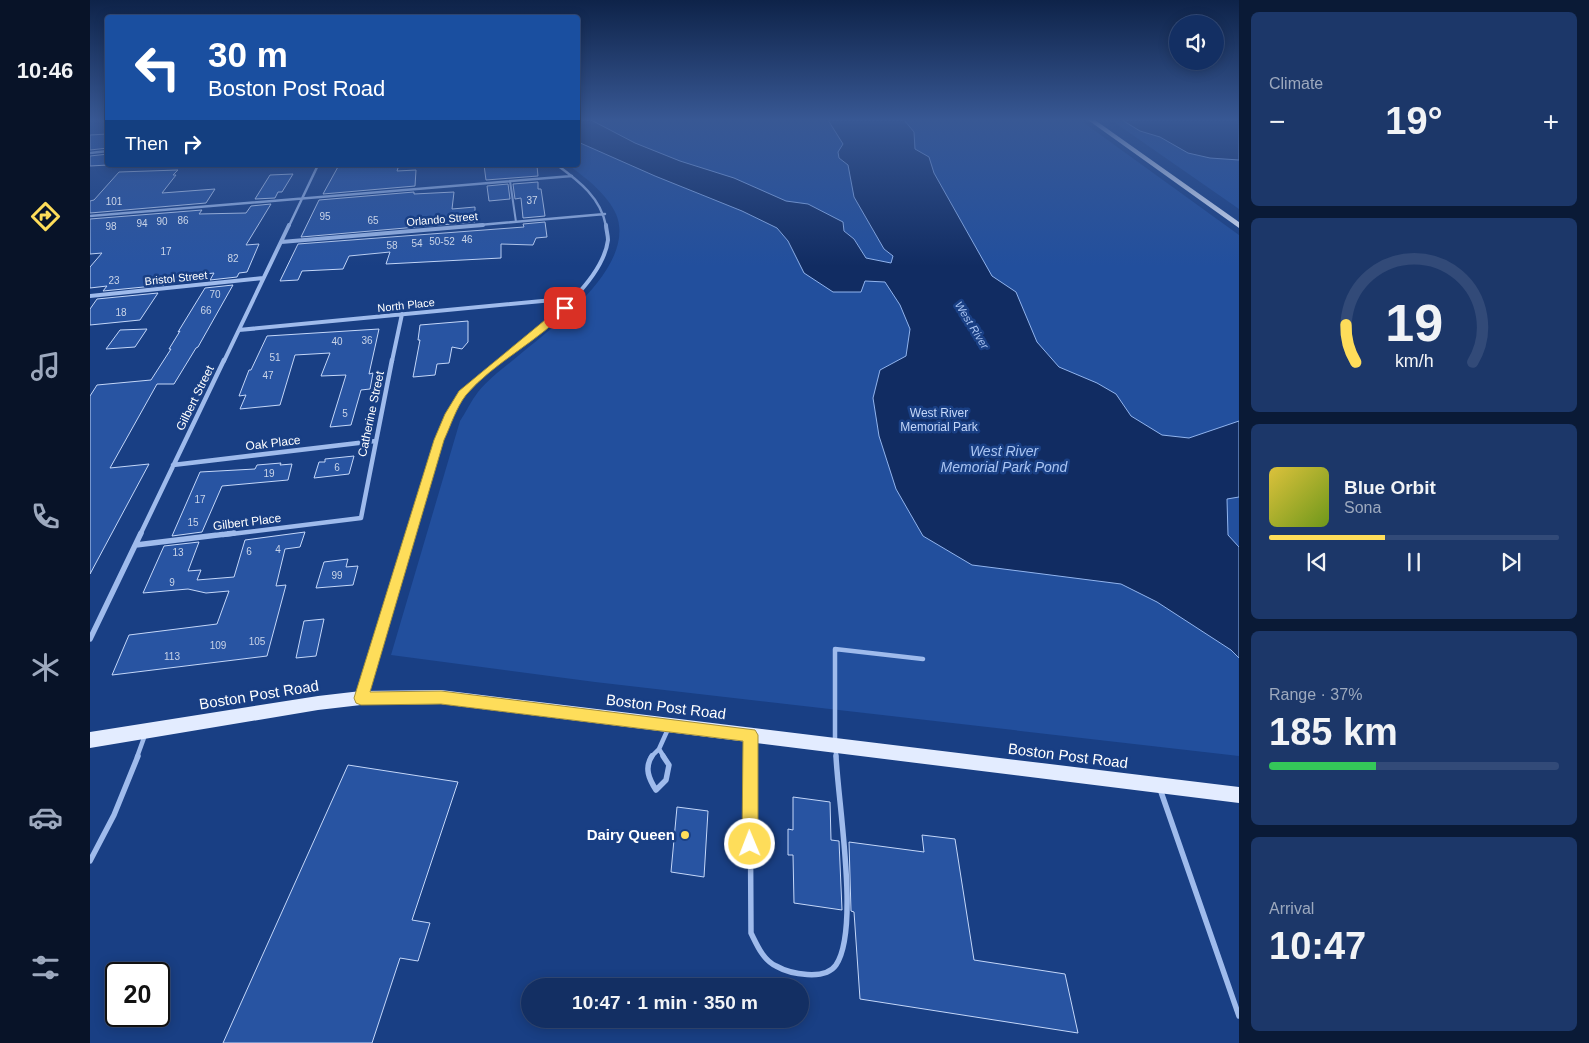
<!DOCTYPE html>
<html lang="en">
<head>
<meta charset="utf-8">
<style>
	body { margin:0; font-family:Helvetica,sans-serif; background:#1c3769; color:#f1f3f6; height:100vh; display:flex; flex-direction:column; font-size:19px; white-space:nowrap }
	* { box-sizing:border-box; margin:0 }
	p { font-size:16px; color:#9da9be }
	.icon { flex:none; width:28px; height:28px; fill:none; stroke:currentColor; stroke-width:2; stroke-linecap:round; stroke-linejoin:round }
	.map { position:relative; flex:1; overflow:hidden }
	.details { display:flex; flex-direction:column; gap:12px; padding:12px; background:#0a1a36; width:350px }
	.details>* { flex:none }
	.guide { position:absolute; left:15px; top:15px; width:475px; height:152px; border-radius:5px; box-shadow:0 2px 12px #0003,0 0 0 1px #324a78; background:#1a4fa0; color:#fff; overflow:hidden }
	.controls { position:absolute; left:1079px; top:15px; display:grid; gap:10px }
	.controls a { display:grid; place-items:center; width:55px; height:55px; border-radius:50%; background:#132f63; box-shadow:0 2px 12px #0003,0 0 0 1px #324a78; font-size:25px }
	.speed { position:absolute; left:15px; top:962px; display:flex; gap:10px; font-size:25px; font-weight:700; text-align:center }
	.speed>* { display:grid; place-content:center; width:65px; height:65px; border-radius:50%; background:#132f63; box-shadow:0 2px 12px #0003,0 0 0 1px #324a78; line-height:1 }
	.speed .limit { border:2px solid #111; border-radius:8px; background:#fff; color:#111 }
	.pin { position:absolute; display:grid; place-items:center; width:42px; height:42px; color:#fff; margin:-21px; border-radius:10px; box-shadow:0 2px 8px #0006 }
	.me { position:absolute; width:55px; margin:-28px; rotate:359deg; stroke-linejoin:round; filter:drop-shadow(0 0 4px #0008) }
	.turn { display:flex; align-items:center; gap:18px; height:105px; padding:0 20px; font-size:22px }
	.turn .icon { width:65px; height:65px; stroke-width:2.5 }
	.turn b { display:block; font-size:35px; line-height:42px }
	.then { display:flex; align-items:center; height:48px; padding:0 20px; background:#0003; gap:10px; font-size:19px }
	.big { font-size:38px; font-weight:700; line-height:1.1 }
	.details .card { flex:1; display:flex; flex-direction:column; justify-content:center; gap:8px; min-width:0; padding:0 18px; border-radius:8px; background:#1c3769 }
	.details .dial { align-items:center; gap:0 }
	.dial svg { height:130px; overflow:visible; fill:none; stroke:#324a78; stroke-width:7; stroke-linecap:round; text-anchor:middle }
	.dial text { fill:#f1f3f6; stroke:none }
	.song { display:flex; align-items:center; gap:15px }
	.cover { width:60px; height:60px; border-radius:8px; background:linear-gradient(135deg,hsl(50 70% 55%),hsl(80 70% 35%)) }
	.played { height:5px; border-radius:2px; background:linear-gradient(90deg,#fedd5a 40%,#324a78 40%) }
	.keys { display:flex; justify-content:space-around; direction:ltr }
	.heat { display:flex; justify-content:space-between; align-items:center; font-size:28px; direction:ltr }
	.charge { height:8px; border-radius:4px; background:linear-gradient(90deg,#34c759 37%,#324a78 0) }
	.trip { position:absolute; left:431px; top:978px; width:288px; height:50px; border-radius:25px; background:#132f63; box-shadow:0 2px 12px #0003,0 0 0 1px #324a78; font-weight:700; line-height:50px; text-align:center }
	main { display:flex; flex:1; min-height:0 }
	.menu { display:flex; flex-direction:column; width:90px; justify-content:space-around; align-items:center; background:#081328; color:#9da9be }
	.menu .icon { width:35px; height:35px }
	.menu .current { color:#fedd5a }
	.menu b { font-size:22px; color:#f1f3f6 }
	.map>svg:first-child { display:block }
	.green { fill:#224f9d }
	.water { fill:#112c62; stroke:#91b4ee }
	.building { fill:#2854a2; stroke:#c4d7f9 }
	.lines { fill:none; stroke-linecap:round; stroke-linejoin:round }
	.service-far2 { stroke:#9fbbec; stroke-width:2 }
	.service-far1 { stroke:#9fbbec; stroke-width:4.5 }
	.service { stroke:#9fbbec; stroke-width:5.5 }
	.minor-far3 { stroke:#9fbbec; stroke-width:2.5 }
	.minor-far2 { stroke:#9fbbec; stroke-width:4 }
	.minor-far1 { stroke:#9fbbec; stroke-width:4.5 }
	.minor { stroke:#9fbbec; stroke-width:5.5 }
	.primary { fill:#e3ecff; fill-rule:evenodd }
	.route { fill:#fedd5a; stroke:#a5903a }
	.poi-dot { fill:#fedd5a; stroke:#193f84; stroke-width:2 }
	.labels { text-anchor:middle; stroke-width:5; stroke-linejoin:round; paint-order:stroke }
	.number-label { font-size:10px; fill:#c9d4e8 }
	.far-street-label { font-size:11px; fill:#fff; stroke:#193f84 }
	.far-water-label { font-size:11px; font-style:italic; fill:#aac5f3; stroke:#193f84 }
	.street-label { font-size:12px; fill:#fff; stroke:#193f84 }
	.park-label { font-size:12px; fill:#c4d7f9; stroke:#193f84 }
	.water-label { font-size:14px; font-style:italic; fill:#aac5f3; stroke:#193f84 }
	.near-street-label { font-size:15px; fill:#fff; stroke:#193f84 }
	.near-poi-label { font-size:15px; font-weight:bold; fill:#fff; stroke:#193f84; text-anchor:end }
</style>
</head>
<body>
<main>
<nav class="menu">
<b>10:46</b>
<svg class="icon current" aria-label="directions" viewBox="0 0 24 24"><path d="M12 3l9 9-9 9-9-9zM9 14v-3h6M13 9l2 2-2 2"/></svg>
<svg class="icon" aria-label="music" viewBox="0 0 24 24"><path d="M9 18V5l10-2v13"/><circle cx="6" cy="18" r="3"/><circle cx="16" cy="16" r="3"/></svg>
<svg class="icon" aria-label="phone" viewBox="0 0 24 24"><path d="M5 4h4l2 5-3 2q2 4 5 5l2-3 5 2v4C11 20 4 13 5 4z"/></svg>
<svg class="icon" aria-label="climate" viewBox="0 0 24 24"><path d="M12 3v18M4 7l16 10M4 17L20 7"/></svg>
<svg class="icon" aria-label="car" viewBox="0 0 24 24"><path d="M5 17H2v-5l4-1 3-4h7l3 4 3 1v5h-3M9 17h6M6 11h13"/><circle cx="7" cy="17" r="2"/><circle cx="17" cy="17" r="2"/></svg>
<svg class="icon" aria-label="filters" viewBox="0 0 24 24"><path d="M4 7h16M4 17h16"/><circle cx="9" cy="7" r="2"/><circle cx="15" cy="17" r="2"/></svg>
</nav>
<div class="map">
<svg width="1149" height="1043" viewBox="0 0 1149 1043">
	<rect width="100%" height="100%" fill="#193f84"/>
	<path class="green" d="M488,120H990L1149,235V756L505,682L301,655L370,421C376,412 381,401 388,392C400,377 419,364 434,351C467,324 547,264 526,214C518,195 494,176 478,165H488Z
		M1021,120H1149V209Z"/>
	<path class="water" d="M488,120H501L545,143L590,161L644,178L696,201L718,204L753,222L754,231L764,239L776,258L801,263L803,256L794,249L764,197L758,165L749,158L748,152L753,144L738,120H814L824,132L825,149L839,157L844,173L902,276L926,292L947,342L969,367L1007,383L1026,394L1041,416L1072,435L1099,438L1149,421V497L1137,499L1138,535L1149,547V658L1141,650L1067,602L1031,584L882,565L833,536L806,489L789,436L783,398L790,370L816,356L820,329L810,305L795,282L775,281L771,292H743L714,273L698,241L687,228L652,211L565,176L488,142Z
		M1032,120H1149V160L1120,158L1098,153L1070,137L1050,131Z"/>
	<path class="building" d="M18,134V148L0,150V135Z
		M18,154V165L0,166V156Z
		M249,165H309L307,171L326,170L325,186L233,194Z
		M394,165L447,166L448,176L396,180Z
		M88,170L83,175H86L72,193L125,189L116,203L0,213V201L4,200L29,172Z
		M203,174L192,192H188L185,198L165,199L180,175Z
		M448,182V189H451L455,216L433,218L431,198L425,199L423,184Z
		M418,184L420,199L399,201L397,186Z
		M324,192V194L364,192L362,209L385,207V222L211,237L229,200Z
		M181,204L156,245L169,244L157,272L149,273L147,277L120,280L124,273L78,278L74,285L13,291L17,286L0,288V267L12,253L0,254V219L112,210L109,214L156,213L161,206Z
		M455,222L457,237L446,238L443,245L411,244V258L296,264L300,252L259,256L253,269L212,271L208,280L190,281L208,244L434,227L433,224Z
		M143,285L108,347L106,348L84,384H67L20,468L59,464L0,574V396L7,385L61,380L81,349H79L90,331L88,332L115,288Z
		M68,293L50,320L0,325V309L7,299Z
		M378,321V342L372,349L362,347L359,363L347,364L345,375L323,377L330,340H328L330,325Z
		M57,329L45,347L16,349L30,330Z
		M289,329L279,374L283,373L280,389L271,390L261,425L240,427L256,375L231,376L240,353L205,355L190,405L150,409L156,395L149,396L159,370H161L177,336Z
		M264,456L259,474L224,478L229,462H235V459Z
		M191,463L190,465L202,464L198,480L132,486L112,532L82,536L110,472L165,469L167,465Z
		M215,532L210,547L195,549L186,586L196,585L177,656L22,675L39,635L127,624L139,591L116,593L98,589L53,593L74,546L109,542L98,571L111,570L107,580L144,577L155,540Z
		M258,559L256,567L268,566L263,585L226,588L234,562Z
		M234,619L226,656L206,658L214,621Z
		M258,765L368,782L322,920L340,923L328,961L310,958L282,1043H133Z
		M703,797L740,802L741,840L749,841L752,910L704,903L703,855H698V829L703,830Z
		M587,807L618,811L614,877L581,872Z
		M832,835L865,839L884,960L975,974L988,1033L770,999L764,912L761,911L759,842L834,852Z"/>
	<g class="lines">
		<path class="service-far2" d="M420,181L426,222"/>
		<path class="service-far1" d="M660,738V757
			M745,741V649L833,659
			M746,748V757
			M569,749L574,757
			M569,749L578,729
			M47,757L55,735
			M561,757L569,749"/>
		<path class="service" d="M562,756C554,768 559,779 566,790L576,780L579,765L573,756
			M660,756L661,933C667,945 673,960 686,966C700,974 735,981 746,965C770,930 748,803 746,756
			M1070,789L1149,1016
			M0,861L24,815L48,756"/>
		<path class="minor-far3" d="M0,153L18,151
			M467,165C489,181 511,198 516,226
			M0,216L482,176
			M199,226L228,165
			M378,226L515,214"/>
		<path class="minor-far2" d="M191,242L393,225
			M0,296L173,278
			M149,330L484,298
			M134,361L199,225
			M302,361L312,314
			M410,361C444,333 512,286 518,240C518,235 516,229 516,225"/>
		<path class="minor-far1" d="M83,465L285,441
			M50,535L134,360
			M133,535L271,518L302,360
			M320,535C332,498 348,420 373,393C384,380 398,370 411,360"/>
		<path class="minor" d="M46,545L144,533
			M0,639L51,533
			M272,695L321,533"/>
		<path class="primary" d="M998,120H1005L1149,222V228Z
			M351,690L1149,787V803L351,704L271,705L228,710L0,748V732L228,696L271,691Z"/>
	</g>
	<linearGradient id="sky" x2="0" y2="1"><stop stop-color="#0e2349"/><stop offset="0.45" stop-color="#385894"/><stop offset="1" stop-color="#385894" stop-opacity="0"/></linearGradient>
	<rect width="1149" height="266" fill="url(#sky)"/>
	<path class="route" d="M472,306L479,308C450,341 405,361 376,395C366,408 361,425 354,440L280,692L351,691L665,730L668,735V844L666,849L660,852L654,849L652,844L653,741L351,704L271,705L266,703L264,698L344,440L355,414L369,391Z"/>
	<circle class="poi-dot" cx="595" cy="835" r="5"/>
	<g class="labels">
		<g class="number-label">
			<text x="442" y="204">37</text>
			<text x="24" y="205">101</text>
			<text x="235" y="220">95</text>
			<text x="93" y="224">86</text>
			<text x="283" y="224">65</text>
			<text x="72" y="225">90</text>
			<text x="52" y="227">94</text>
			<text x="21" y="230">98</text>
			<text x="377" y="243">46</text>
			<text x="352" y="245">50-52</text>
			<text x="327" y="247">54</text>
			<text x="302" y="249">58</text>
			<text x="76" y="255">17</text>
			<text x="143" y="262">82</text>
			<text x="24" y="284">23</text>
			<text x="125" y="298">70</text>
			<text x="116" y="314">66</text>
			<text x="31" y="316">18</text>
			<text x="277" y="344">36</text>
			<text x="247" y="345">40</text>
			<text x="185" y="361">51</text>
			<text x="178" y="379">47</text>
			<text x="255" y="417">5</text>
			<text x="247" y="471">6</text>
			<text x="179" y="477">19</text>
			<text x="110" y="503">17</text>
			<text x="103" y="526">15</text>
			<text x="188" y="553">4</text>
			<text x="159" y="555">6</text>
			<text x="88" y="556">13</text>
			<text x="247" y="579">99</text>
			<text x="82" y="586">9</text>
			<text x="167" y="645">105</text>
			<text x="128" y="649">109</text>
			<text x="82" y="660">113</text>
		</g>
		<g class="far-street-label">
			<text transform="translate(352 219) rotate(-5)" y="4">Orlando Street</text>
			<text transform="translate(86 278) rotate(-6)" y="4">Bristol Street</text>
			<text transform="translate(316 305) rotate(-6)" y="4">North Place</text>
		</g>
		<g class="far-water-label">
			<text transform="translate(882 325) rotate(58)" y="4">West River</text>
		</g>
		<g class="street-label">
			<text transform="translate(105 398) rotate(-64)" y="4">Gilbert Street</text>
			<text transform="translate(281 414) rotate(-78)" y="4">Catherine Street</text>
			<text transform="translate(183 443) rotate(-7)" y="4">Oak Place</text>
			<text transform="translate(157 522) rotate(-7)" y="4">Gilbert Place</text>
		</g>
		<g class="park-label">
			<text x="849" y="417">West River<tspan x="849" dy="14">Memorial Park</tspan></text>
		</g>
		<g class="water-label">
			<text x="914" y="456">West River<tspan x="914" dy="16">Memorial Park Pond</tspan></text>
		</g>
		<g class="near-street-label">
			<text transform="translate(169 695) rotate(-9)" y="5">Boston Post Road</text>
			<text transform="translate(576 707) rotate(7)" y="5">Boston Post Road</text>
			<text transform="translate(978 756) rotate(7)" y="5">Boston Post Road</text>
		</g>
		<g class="near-poi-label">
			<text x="585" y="840">Dairy Queen</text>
		</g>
	</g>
</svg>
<div class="controls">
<a><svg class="icon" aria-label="sound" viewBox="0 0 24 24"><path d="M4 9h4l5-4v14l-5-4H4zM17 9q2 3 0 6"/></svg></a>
</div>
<div class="speed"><div class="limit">20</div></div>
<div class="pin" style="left:475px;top:308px;background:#d93025"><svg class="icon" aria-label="arrive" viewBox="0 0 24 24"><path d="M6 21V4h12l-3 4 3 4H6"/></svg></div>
<svg class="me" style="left:660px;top:844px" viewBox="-20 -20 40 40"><circle r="17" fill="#fedd5a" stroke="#fff" stroke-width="3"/><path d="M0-11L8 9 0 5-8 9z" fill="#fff"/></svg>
<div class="trip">10:47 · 1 min · 350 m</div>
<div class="guide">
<div class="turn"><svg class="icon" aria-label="left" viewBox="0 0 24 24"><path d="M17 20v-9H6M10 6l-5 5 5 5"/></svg><div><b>30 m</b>Boston Post Road</div></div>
<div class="then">Then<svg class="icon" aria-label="right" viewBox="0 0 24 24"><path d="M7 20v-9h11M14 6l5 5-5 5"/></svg></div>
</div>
</div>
<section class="details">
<div class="card"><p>Climate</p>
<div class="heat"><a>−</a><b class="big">19°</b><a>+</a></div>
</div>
<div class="card dial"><svg viewBox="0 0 100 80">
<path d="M14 69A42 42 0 1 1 86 69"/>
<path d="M14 69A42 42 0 0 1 8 46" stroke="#fedd5a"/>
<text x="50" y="56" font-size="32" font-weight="700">19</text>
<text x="50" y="72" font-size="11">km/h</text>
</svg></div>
<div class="card">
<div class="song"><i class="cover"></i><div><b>Blue Orbit</b><p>Sona</p></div></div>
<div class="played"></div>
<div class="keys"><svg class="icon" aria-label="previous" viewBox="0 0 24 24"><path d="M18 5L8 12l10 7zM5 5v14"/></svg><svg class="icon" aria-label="pause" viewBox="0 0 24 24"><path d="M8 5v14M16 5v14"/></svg><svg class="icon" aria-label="next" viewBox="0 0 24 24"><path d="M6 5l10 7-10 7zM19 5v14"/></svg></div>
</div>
<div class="card"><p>Range · 37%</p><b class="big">185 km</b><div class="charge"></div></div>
<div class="card"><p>Arrival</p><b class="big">10:47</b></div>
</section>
</main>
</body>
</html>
